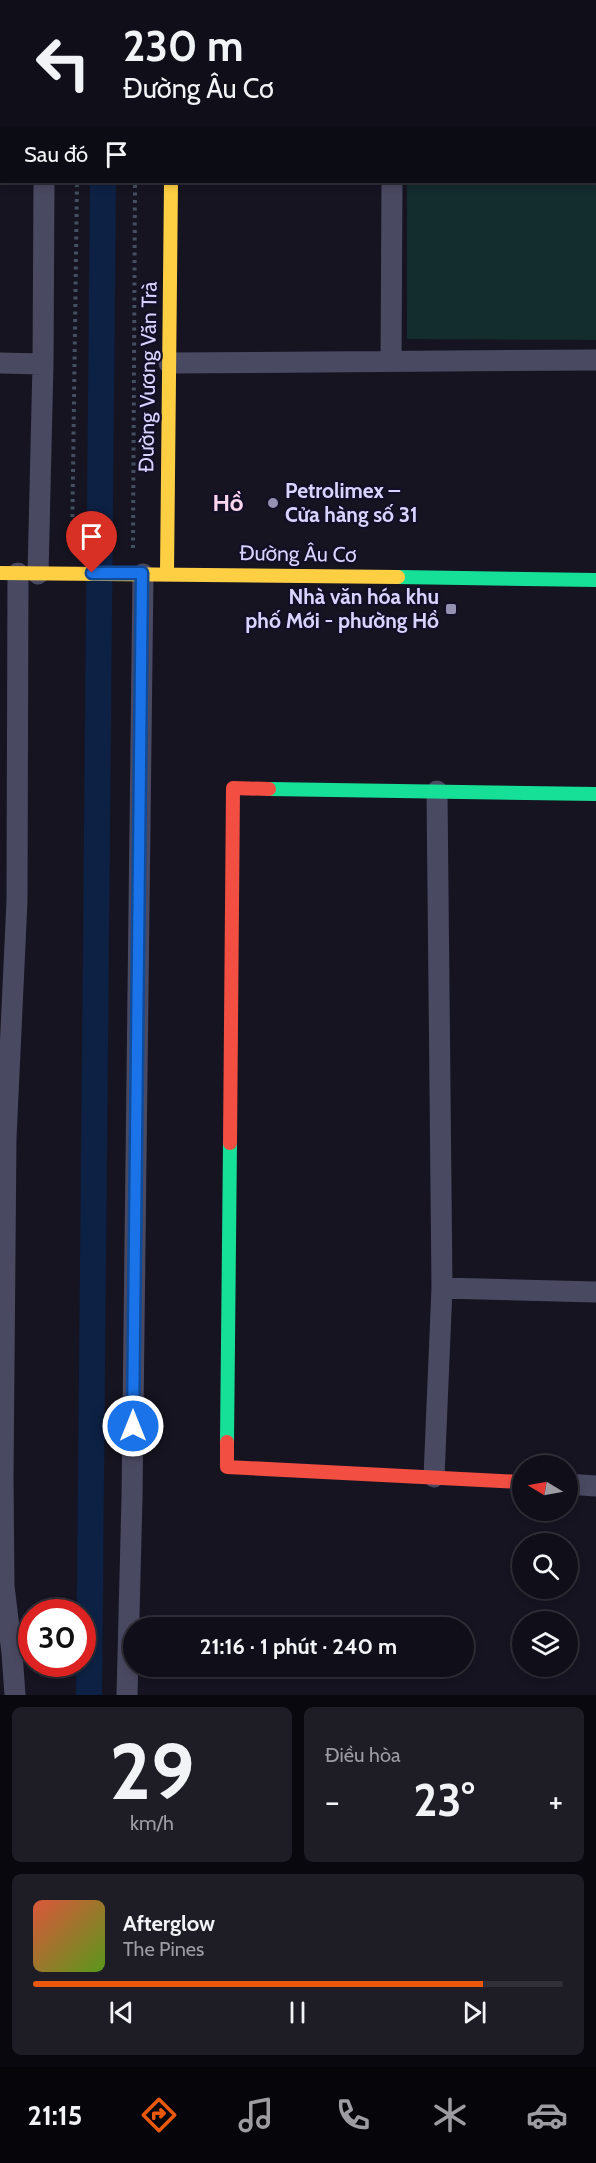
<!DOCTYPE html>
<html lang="vi">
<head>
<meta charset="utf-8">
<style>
	body { margin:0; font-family:Cabin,sans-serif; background:#1e1d26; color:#f1f3f6; height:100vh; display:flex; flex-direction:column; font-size:22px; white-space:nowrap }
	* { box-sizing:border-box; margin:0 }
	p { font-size:20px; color:#9c9ca2 }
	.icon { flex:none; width:33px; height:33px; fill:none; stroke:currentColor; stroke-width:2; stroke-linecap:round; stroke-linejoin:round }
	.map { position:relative; height:1695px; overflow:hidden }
	.drawer { display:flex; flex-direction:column; gap:12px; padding:12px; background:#09080e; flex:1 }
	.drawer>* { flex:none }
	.top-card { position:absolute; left:0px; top:0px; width:597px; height:183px; box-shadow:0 3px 9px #0003,0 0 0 2px #302f38; background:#100f19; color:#f1f3f6; overflow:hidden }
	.needle { width:39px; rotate:280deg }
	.tools { position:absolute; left:512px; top:1455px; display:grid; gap:12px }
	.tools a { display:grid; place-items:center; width:66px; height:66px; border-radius:50%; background:#100f19; box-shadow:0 3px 9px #0003,0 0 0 2px #302f38; font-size:30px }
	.speed { position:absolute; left:18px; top:1599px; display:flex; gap:12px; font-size:30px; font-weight:700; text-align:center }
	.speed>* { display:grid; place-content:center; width:78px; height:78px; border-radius:50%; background:#100f19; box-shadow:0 3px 9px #0003,0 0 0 2px #302f38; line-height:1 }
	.speed .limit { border:9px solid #d22; background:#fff; color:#111 }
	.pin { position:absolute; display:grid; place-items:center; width:51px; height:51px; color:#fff; margin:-62px -26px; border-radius:50% 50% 50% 0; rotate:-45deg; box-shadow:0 0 6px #0007 }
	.pin .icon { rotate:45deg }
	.me { position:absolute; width:66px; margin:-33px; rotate:0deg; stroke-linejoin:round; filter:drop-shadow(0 0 4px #0008) }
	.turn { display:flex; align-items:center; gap:21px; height:126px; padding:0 24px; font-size:27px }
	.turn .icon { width:78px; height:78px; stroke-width:2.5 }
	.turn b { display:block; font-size:42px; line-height:51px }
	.then { display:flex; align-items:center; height:57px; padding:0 24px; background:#0003; gap:12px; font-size:22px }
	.big { font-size:45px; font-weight:700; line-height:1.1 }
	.drawer .card { flex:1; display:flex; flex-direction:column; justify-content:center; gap:9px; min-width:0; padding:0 21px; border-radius:9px; background:#1e1d26 }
	.drawer .dial { align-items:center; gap:0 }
	.dial b { font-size:78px; line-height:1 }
	.song { display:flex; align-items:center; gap:18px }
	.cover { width:72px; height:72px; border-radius:9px; background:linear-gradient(135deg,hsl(10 70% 55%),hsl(90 70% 35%)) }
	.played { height:6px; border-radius:3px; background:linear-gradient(90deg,#ea580c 85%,#302f38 85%) }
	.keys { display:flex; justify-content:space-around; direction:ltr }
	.heat { display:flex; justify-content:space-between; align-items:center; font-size:33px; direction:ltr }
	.drawer .tiles { flex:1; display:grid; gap:12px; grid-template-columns:1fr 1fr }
	.card:last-child { grid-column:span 2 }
	.trip { position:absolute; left:123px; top:1617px; width:351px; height:60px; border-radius:30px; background:#100f19; box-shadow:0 3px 9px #0003,0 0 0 2px #302f38; font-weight:700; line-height:60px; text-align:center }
	.menu { display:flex; height:96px; justify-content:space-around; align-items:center; background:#06060a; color:#9c9ca2 }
	.menu .icon { width:42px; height:42px }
	.menu .current { color:#ea580c }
	.menu b { font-size:27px; color:#f1f3f6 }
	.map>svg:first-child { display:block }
	.green { fill:#132c2d }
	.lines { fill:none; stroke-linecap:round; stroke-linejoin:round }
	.canal { stroke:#0d2144; stroke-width:26 }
	.path { stroke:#44505f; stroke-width:4; stroke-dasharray:3 4.5; stroke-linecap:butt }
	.street { stroke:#4a4962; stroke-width:21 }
	.fast { stroke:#16e098; stroke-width:14 }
	.slow { stroke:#ffcf43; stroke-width:14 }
	.jam { stroke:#f24e42; stroke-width:14 }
	.route-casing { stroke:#114b97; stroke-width:15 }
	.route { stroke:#1a73e8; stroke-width:10 }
	.poi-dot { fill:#9591b1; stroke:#130f26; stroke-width:2 }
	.labels { text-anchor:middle; stroke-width:4.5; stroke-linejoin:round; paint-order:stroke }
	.street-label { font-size:21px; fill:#d9d4ff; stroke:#130f26 }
	.poi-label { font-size:21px; font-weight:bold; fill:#d9d4ff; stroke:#130f26; text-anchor:start }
	.quarter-label { font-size:24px; font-weight:bold; fill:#ffd6f0; stroke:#130f26 }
</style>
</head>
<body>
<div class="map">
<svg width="596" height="1695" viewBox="0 0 596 1695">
	<rect width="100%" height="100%" fill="#161421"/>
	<path class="green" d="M406,0H596V340L407,339V182H596V2Z"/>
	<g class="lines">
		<path class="canal" d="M105,2V0
			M89,1695L103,182"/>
		<path class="path" d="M79,2V0
			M137,2V0
			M72,547L77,182
			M133,548L135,182"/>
		<path class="street" d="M46,2V0
			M393,2V0
			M391,361L392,182
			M0,363L43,364
			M169,363L596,360
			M38,574L43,364L44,182
			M442,1288L596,1292
			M434,1477L442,1288L437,791
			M567,1484L596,1486
			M15,1695L12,1653L4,1586L3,1478L6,1138L17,901L18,573
			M127,1695L132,1497L143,574"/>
		<path class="fast" d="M398,577L596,580
			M269,789L596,794
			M227,1442L230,1143"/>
		<path class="slow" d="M173,0V2
			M0,573L398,577
			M167,573L171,182"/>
		<path class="jam" d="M230,1143L233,788L269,789
			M227,1442V1467L522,1482"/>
	</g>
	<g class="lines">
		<defs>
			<path id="route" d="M92,573H142L133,1426"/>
		</defs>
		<use href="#route" class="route-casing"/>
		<use href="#route" class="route"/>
	</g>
	<g class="poi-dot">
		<circle cx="273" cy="503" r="6"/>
		<rect x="445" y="603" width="12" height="12" rx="3"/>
	</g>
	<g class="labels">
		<g class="street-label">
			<text transform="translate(148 377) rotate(-89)" y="7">Đường Vương Văn Trà</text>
			<text transform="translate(298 554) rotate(1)" y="7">Đường Âu Cơ</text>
		</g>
		<g class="poi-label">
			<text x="285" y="498">Petrolimex –<tspan x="285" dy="24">Cửa hàng số 31</tspan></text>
			<text x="439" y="604" text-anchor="end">Nhà văn hóa khu<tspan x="439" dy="24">phố Mới - phường Hồ</tspan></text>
		</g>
		<g class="quarter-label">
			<text x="228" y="511">Hồ</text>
		</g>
	</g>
</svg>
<div class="tools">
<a><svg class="needle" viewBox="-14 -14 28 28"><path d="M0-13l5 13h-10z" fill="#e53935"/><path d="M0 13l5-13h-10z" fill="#9c9ca2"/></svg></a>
<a><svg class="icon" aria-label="search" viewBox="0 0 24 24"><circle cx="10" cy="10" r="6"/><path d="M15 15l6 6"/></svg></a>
<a><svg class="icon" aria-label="layers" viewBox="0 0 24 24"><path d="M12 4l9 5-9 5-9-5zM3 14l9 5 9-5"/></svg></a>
</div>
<div class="speed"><div class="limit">30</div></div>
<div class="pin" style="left:92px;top:573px;background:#d93025"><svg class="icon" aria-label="arrive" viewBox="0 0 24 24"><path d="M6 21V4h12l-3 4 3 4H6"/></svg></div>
<svg class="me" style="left:133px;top:1426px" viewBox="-20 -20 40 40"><circle r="17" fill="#1a73e8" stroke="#fff" stroke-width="3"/><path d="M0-11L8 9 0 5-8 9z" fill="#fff"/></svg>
<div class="trip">21:16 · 1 phút · 240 m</div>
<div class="top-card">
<div class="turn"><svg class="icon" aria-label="left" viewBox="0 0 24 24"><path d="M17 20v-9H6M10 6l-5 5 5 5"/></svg><div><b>230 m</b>Đường Âu Cơ</div></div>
<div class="then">Sau đó<svg class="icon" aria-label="arrive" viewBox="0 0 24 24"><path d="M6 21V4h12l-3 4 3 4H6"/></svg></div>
</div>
</div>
<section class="drawer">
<div class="tiles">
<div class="card dial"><b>29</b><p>km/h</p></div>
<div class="card"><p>Điều hòa</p>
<div class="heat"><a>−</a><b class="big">23°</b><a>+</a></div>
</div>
<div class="card">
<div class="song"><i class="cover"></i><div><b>Afterglow</b><p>The Pines</p></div></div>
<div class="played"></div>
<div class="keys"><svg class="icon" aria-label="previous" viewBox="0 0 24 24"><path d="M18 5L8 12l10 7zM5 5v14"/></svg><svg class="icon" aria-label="pause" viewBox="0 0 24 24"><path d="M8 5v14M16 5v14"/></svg><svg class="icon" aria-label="next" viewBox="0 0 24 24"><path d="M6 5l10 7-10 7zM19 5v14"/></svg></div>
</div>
</div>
</section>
<nav class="menu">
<b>21:15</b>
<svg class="icon current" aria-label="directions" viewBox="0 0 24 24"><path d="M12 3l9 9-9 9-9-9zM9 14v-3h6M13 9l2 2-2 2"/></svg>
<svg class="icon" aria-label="music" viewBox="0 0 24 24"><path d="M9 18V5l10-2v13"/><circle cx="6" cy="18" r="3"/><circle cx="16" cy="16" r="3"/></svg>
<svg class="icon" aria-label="phone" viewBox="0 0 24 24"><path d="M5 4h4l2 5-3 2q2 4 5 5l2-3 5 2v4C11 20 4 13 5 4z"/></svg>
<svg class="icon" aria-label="climate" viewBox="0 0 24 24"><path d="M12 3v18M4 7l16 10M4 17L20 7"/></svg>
<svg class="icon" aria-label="car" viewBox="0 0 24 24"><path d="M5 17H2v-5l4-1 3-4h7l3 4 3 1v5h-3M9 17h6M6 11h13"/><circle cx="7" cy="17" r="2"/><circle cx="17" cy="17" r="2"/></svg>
</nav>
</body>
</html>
